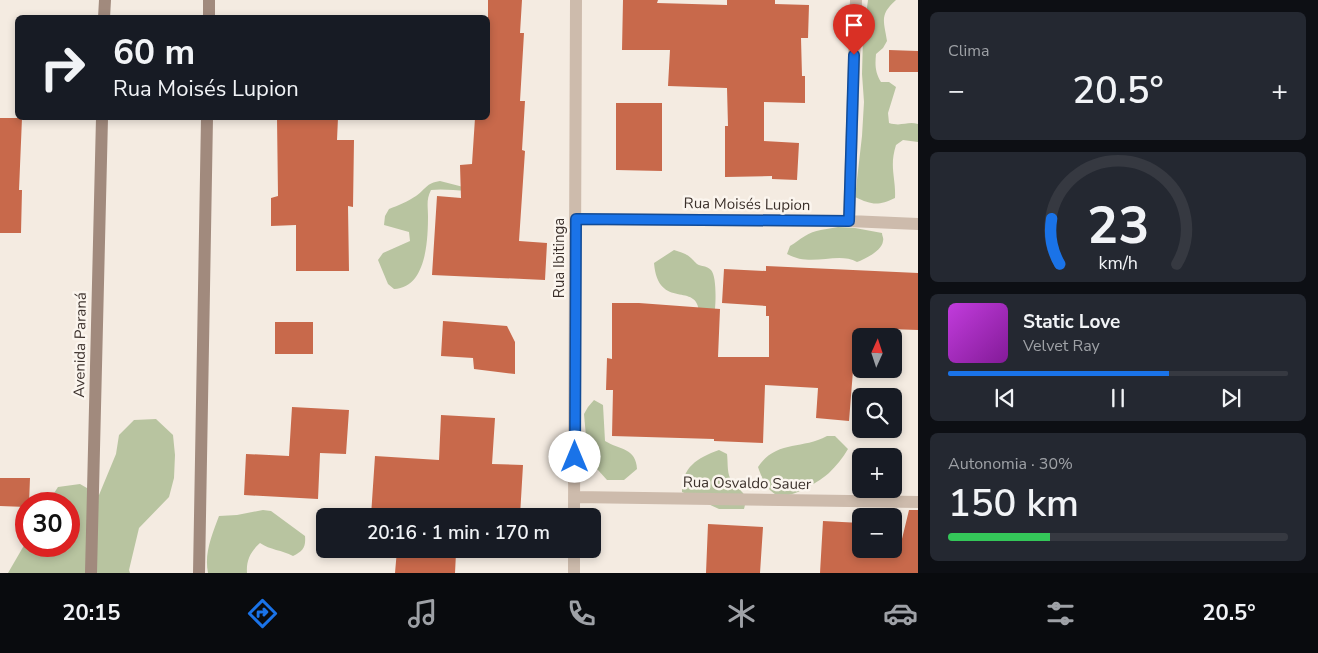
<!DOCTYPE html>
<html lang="pt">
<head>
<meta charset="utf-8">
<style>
	body { margin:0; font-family:"Nunito Sans",sans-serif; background:#242831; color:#f1f3f6; height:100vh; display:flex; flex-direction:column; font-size:19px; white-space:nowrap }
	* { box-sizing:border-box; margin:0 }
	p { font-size:16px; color:#9ea1a6 }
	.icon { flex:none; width:28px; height:28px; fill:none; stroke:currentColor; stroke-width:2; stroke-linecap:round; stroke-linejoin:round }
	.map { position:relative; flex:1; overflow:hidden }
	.side { display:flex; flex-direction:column; gap:12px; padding:12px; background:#0d0f14; width:400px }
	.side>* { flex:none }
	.banner { position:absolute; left:15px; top:15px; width:475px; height:105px; border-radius:8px; box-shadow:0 2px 8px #0003; background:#171b24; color:#f1f3f6; overflow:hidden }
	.needle { width:32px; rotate:3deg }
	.buttons { position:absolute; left:852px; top:328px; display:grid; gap:10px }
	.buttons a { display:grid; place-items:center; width:50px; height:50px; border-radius:8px; background:#171b24; box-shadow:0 2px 8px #0003; font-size:25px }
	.speed { position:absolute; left:15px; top:492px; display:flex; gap:10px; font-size:25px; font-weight:700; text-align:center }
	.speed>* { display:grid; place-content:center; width:65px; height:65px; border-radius:50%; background:#171b24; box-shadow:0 2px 8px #0003; line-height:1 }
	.speed .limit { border:8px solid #d22; background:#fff; color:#111 }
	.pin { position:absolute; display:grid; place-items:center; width:42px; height:42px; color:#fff; margin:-51px -21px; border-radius:50% 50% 50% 0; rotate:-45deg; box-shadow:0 0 5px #0007 }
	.pin .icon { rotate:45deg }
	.me { position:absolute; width:55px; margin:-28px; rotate:0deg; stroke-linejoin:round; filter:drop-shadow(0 0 4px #0008) }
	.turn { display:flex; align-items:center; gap:18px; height:105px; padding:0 15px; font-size:22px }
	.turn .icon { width:65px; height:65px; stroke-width:2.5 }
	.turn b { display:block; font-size:35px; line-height:42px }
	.big { font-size:38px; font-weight:600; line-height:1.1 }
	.side .widget { flex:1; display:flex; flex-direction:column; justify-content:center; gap:8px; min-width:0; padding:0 18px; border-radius:8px; background:#242831 }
	.side .dial { align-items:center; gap:0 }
	.dial svg { height:130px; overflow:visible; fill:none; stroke:#363941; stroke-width:7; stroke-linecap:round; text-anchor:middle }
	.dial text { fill:#f1f3f6; stroke:none }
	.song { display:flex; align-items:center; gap:15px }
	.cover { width:60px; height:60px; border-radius:8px; background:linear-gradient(135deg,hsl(290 70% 55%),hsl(290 70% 35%)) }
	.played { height:5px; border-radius:2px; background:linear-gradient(90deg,#1a73e8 65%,#363941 65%) }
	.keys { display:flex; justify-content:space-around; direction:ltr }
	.heat { display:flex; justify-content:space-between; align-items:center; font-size:28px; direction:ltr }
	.charge { height:8px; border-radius:4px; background:linear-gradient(90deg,#34c759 30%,#363941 0) }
	.trip { position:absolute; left:316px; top:508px; width:285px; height:50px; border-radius:8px; background:#171b24; box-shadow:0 2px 8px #0003; font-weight:600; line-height:50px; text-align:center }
	.tabs { display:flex; height:80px; justify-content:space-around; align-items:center; background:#090b0e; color:#9ea1a6 }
	.tabs .icon { width:35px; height:35px }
	.tabs .selected { color:#1a73e8 }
	.tabs b { font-size:22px; color:#f1f3f6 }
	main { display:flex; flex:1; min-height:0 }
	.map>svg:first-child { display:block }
	.green { fill:#b8c4a0 }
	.building { fill:#c8694b }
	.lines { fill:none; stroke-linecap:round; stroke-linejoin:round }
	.minor { stroke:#cdbbac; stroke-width:12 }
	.secondary { stroke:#a18a7d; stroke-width:12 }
	.route-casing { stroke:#114b97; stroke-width:12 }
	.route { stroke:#1a73e8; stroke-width:9 }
	.labels { text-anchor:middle; stroke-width:5; stroke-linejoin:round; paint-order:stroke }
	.street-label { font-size:15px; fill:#3b302b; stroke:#fbf5ee }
</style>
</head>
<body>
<main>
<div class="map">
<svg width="918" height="573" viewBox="0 0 918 573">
	<rect width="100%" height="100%" fill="#f4ebe1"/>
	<path class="green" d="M868,0H896C879,15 884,21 887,41L883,48L876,54C875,65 875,72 881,82H889L896,87L888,113L889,123C902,127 907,121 918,124V142L903,140L896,145C889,167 896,178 895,198C878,206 872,205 855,197L862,136L864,102L862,74L863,38Z
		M440,181L475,190C461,192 446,188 431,190C426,200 428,206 428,216C428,241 426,288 394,289L388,284L378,260L383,253L410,241L409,232L384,225L385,216L389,209C399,205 407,202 416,196C426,189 426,183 440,181Z
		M838,227L855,228L882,233C882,236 884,238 883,241C882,251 865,259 857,262C837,251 812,268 787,254L790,246C796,243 799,239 805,236C814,230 827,229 838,227Z
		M674,250C680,252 686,253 691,258C692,259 696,263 697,264C702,267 706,265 711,270C717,276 716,307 714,316L699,313C698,280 658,312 654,263Z
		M594,400L603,405L605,441C620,450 636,448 637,469L624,480H607L588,459L584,414L588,407Z
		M156,419L173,435L175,455L174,478L169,497L139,528L129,570L130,573H8L26,542V546H69V504H47L58,487L80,484L99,495L116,454L119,435L134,420Z
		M827,436H835L848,449C843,458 836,466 829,473C819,482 789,500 777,495C767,491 761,476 758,467C776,440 801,450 827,436Z
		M719,450L727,454C728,462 727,471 730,478C736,492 750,489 744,509H719L682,492C682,467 697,458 719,450Z
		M263,510L271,511L305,536C306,547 303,551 293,556C282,550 270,550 260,543C251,551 246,560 247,573H208C204,553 212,535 219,516L237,515Z"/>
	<path class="building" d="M488,0H522L520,33H524L520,101H525L522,150L525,151L519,241L547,243L545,280L432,275L437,196L461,198L460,165L472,164L475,118H488Z
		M623,0H658L657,3L727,5V0H775V4L809,5L808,38H801L802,76H805V103L764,102V141L799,143L797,180L772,179V176L725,177V126H728L727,88L668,86L670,50H622Z
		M889,50L918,51V72H889Z
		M616,103H662V171L616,170Z
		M0,118H22L19,190H22L21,233H0Z
		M277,118H338L337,140H354L353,207L348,206L349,271H296V225L271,226V198L278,196Z
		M766,266L918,273V330L861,328V359L854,358L849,421L816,418L818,388L765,385L763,443L714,441V439L612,436L613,390H606L607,358L612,359V303H639L720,309L718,357H769V316H766V306L722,303L724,269L766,271Z
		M443,321L507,326L515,342V374L474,369L473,358L441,356Z
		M275,322H313V354H275Z
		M292,407L349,410L346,454L320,453L318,499L244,495L246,454L289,456Z
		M441,415L495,418L492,464L523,465L520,516H371L375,456L439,460Z
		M0,478H30L29,504H26V507L0,506Z
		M909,510H918V573H820L823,521L861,523V549H894V543H901Z
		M708,524L763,527L760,573H706Z
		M397,550L456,553L455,573H395Z"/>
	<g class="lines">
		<path class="minor" d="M576,219L849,221L918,224
			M849,221L856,0
			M575,497L918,502
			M574,516L576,0
			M574,573V549"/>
		<path class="secondary" d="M104,18L105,0
			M209,18V0
			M91,573L102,118
			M199,573L207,118"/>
	</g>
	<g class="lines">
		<defs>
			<path id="route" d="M575,457L576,219L849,221L854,55"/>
		</defs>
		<use href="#route" class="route-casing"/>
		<use href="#route" class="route"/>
	</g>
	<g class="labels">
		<g class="street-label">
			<text transform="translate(747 204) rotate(1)" y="5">Rua Moisés Lupion</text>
			<text transform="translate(559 258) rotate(-90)" y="5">Rua Ibitinga</text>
			<text transform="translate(80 345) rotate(-89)" y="5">Avenida Paraná</text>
			<text transform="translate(747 483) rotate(1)" y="5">Rua Osvaldo Sauer</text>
		</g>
	</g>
</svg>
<div class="buttons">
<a><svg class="needle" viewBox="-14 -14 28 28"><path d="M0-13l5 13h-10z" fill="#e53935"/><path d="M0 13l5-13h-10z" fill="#9ea1a6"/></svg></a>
<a><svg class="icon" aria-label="search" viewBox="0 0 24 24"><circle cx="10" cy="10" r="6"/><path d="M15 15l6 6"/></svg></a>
<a>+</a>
<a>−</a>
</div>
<div class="speed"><div class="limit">30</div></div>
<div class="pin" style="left:854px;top:55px;background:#d93025"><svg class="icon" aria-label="arrive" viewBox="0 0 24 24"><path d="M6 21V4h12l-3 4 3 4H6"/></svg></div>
<svg class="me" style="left:575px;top:457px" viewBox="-20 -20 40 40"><circle r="19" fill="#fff"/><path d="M0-13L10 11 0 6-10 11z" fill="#1a73e8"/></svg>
<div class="trip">20:16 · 1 min · 170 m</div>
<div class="banner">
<div class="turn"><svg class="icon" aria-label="right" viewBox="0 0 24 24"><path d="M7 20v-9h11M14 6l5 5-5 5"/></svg><div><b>60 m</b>Rua Moisés Lupion</div></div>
</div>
</div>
<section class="side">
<div class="widget"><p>Clima</p>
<div class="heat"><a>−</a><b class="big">20.5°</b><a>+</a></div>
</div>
<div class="widget dial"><svg viewBox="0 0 100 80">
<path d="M14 69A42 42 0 1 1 86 69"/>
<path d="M14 69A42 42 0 0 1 9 41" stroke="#1a73e8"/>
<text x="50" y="56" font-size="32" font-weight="700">23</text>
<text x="50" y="72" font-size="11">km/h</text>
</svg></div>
<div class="widget">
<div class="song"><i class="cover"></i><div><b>Static Love</b><p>Velvet Ray</p></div></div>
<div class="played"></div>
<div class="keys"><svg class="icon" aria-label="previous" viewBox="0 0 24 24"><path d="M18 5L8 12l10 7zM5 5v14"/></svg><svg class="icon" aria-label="pause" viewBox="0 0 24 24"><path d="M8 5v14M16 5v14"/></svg><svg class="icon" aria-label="next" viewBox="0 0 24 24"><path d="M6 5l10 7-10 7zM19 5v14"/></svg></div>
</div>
<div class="widget"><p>Autonomia · 30%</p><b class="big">150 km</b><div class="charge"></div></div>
</section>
</main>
<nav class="tabs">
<b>20:15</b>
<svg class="icon selected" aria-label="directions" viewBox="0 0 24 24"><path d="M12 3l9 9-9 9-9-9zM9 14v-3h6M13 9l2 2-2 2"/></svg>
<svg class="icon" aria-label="music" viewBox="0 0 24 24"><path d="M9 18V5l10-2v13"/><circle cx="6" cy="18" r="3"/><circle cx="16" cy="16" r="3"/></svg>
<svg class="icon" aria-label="phone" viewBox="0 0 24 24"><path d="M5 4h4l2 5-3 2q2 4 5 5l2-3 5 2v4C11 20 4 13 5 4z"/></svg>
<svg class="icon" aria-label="climate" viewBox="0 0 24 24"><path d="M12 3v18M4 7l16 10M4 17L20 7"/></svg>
<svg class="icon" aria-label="car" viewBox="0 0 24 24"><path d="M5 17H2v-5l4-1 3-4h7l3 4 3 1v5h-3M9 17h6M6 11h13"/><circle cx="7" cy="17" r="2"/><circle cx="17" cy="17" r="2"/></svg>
<svg class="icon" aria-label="filters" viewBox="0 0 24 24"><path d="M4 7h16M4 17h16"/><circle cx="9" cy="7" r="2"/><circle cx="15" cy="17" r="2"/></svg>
<b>20.5°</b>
</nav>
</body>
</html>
